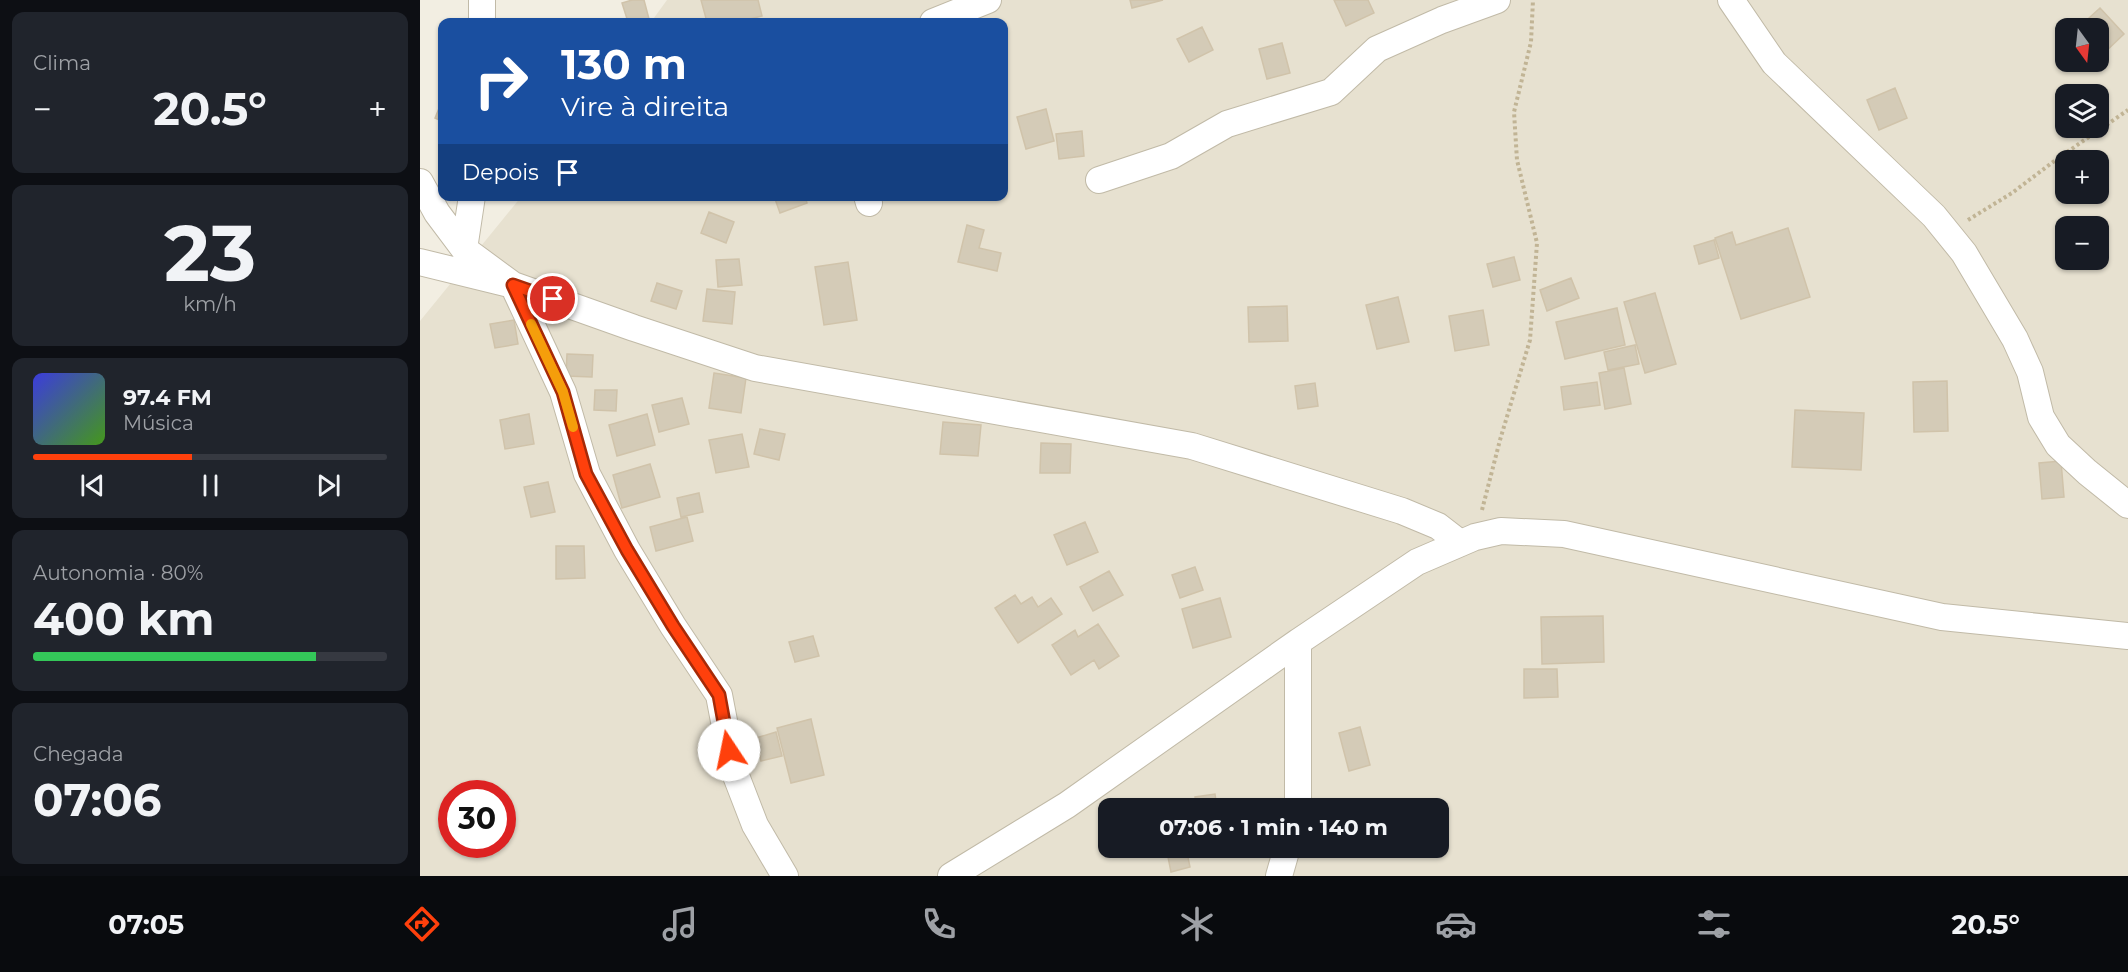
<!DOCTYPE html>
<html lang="pt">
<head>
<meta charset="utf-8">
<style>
	body { margin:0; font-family:Montserrat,sans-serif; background:#20242c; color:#f1f3f6; height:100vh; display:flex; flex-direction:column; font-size:22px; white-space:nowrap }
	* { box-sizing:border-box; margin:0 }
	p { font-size:20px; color:#9ea1a6 }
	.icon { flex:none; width:33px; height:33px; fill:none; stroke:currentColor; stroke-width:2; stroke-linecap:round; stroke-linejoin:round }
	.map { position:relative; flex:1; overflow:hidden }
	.details { display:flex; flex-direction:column; gap:12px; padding:12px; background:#0d0f14; width:420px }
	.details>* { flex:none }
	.guide { position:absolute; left:18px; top:18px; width:570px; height:183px; border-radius:12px; box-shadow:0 2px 4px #0004; background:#1a4fa0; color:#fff; overflow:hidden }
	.needle { width:39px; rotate:165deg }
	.tools { position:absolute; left:1635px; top:18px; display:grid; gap:12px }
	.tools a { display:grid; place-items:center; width:54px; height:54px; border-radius:12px; background:#171b24; box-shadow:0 2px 4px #0004; font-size:30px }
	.speed { position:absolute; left:18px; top:780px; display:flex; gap:12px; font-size:30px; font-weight:700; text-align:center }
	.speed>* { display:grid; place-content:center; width:78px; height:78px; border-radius:50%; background:#171b24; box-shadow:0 2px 4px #0004; line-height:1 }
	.speed .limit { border:9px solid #d22; background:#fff; color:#111 }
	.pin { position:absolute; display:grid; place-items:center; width:51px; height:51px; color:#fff; margin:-26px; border:3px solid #fff; border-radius:50%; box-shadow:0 2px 6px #0007 }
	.me { position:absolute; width:66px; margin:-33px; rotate:349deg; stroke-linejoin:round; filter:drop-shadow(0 0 4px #0008) }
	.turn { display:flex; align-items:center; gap:21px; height:126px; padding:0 24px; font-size:27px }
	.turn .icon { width:78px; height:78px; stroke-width:2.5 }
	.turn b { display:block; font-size:42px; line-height:51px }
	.then { display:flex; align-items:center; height:57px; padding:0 24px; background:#0003; gap:12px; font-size:22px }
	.big { font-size:45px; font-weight:700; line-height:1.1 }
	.details .widget { flex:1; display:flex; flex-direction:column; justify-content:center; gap:9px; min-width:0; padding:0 21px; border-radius:12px; background:#20242c }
	.details .dial { align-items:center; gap:0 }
	.dial b { font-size:78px; line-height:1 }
	.song { display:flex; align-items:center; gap:18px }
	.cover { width:72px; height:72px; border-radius:9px; background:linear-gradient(135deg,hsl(240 70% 55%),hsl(100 70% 35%)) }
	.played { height:6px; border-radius:3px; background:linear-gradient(90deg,#ff400c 45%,#363941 45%) }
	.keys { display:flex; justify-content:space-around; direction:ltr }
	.heat { display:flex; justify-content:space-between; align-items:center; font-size:33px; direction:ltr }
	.charge { height:9px; border-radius:4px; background:linear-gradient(90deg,#34c759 80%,#363941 0) }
	.trip { position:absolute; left:678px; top:798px; width:351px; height:60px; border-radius:12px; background:#171b24; box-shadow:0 2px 4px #0004; font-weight:700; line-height:60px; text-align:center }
	.tabs { display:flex; height:96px; justify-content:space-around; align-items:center; background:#090b0e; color:#9ea1a6 }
	.tabs .icon { width:42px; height:42px }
	.tabs .active { color:#ff400c }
	.tabs b { font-size:27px; color:#f1f3f6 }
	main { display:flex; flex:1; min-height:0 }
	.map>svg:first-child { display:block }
	.residential { fill:#e7e1d0; fill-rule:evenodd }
	.building { fill:#d4cbb7; stroke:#d0c3aa; stroke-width:1.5 }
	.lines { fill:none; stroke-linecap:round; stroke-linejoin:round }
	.minor-casing { stroke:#c1baa7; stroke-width:28 }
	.path { stroke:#c1b495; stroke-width:4; stroke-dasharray:3 3; stroke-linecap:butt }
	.minor { stroke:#fff; stroke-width:26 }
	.route-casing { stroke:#a62a08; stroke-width:15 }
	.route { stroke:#ff400c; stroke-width:10 }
	.slow { stroke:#f59e0b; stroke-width:10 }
</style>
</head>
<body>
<main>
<section class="details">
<div class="widget"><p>Clima</p>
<div class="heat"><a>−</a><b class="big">20.5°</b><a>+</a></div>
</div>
<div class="widget dial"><b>23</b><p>km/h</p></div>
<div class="widget">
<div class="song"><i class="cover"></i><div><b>97.4 FM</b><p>Música</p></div></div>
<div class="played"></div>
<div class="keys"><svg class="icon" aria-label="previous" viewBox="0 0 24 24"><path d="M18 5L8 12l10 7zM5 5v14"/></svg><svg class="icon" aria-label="pause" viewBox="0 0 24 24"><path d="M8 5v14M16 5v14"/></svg><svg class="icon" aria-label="next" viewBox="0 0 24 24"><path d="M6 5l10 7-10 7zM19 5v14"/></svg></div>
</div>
<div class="widget"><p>Autonomia · 80%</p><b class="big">400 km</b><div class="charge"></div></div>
<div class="widget"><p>Chegada</p><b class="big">07:06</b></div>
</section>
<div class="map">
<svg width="1708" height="876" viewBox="0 0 1708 876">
	<rect width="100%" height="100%" fill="#f2eee2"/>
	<path class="residential" d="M247,0H1708V876H0V321L101,197L584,196V22H231ZM1646,28H1678V62H1646ZM1646,94H1678V128H1646ZM1646,160H1678V194H1646ZM1646,226H1678V260H1646ZM32,794H82V844H32ZM688,808H1018V848H688Z"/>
	<path class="building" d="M212,0H224L229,19L208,22L202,3Z
		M281,0H338L342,16L318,22H287Z
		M710,0H743L712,8Z
		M914,0H948L954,13L926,26Z
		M1680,8L1704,34L1682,55L1678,51V28H1658Z
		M782,27L793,50L769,62L757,39Z
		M862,43L870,73L847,79L839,49Z
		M1475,88L1487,118L1459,130L1447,100Z
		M22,101V121L15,118Z
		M626,109L634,141L606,149L597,117Z
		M662,131L664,156L639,159L636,134Z
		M354,196H385L387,203L360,213Z
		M289,212L314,222L306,243L281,233Z
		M547,225L564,230L559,248L581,253L577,271L538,262Z
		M1368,228L1390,297L1321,319L1295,238L1312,232L1316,245Z
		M1294,240L1299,258L1279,264L1274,246Z
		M1094,257L1100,280L1073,287L1067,264Z
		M319,259L322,285L298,287L296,260Z
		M428,262L437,320L404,325L395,267Z
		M1151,278L1159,298L1127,311L1120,290Z
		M237,283L262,291L256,309L231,301Z
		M287,289L315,292L312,324L283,321Z
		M1235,293L1256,364L1225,373L1204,302Z
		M978,297L989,342L957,349L946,305Z
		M867,306L868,341L829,342L828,307Z
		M1197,308L1205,345L1145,359L1136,322Z
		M1063,310L1069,345L1035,351L1029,316Z
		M94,320L98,344L75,348L70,324Z
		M1215,345L1219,364L1188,370L1184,352Z
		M147,354L173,355L172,377L146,376Z
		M1204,368L1211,404L1185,409L1179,373Z
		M294,373L326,378L321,413L289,408Z
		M1527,381L1528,431L1494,432L1493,382Z
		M1177,382L1180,405L1144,410L1141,387Z
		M895,383L898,406L878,409L875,386Z
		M175,390H197L196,411L174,410Z
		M262,398L269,424L239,432L232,405Z
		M1375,410L1444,413L1441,470L1372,467Z
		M109,414L114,444L85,449L80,420Z
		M227,414L235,445L197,456L189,425Z
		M523,422L561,425L558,456L520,454Z
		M340,429L365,434L359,460L334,454Z
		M322,434L329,467L296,473L289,440Z
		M621,443L651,444L650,473H620Z
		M1641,461L1644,497L1622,499L1619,463Z
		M230,464L240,497L202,508L193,475Z
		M128,482L135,512L111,517L104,487Z
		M279,493L283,512L261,517L257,498Z
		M267,517L273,541L236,551L230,527Z
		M665,522L678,552L647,565L634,535Z
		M136,546H164L165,578L136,579Z
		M775,567L783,590L760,598L752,575Z
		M689,571L703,595L673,611L660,587Z
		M595,595L601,604L612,597L618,607L631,598L642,614L598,643L575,608Z
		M800,598L811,637L773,648L762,609Z
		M1183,616L1184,662L1122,664L1121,617Z
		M678,624L699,656L679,669L674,660L651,675L632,645L655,630L658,637Z
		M393,636L399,656L375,662L369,642Z
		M1104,669H1137L1138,697L1104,698Z
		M391,719L404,775L371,783L357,728Z
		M940,727L950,765L929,771L919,733Z
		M356,732L362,756L341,761L336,738Z
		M795,794L797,808H776L775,797Z
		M766,848L770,867L751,872L747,852Z"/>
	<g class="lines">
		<defs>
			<path id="minor" d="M1311,0L1354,63L1514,216L1544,253L1595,339L1610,372L1621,417L1638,445L1667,472L1708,505
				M62,22V0
				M513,22L568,0
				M679,180L751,156L807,124L911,92L957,49L1022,20L1077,0
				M0,182L17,213L44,249L93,285L143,392L167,474L207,550L253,626L299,695L313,768L335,825L365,876
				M447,196L449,203
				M44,249L52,196
				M0,262L93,285L214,328L335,368L772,446L982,511L1018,526L1040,543
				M878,642V808
				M531,876L647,805L878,642L997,562L1055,537L1081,531L1144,534L1522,617L1708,636
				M859,876L867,848"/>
		</defs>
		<use href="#minor" class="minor-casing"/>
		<path class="path" d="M1548,220L1592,193L1637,159L1708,110
			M1062,510L1080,440L1110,340L1117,243L1097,160L1094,112L1111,42L1113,0"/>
		<use href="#minor" class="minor"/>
	</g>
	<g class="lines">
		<defs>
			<path id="route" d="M133,299L93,285L143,392L166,474L207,550L253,626L299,695L309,750"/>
		</defs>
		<use href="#route" class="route-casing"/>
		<use href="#route" class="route"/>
		<path class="slow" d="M111,324L143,392L153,427"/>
	</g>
</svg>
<div class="tools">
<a><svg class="needle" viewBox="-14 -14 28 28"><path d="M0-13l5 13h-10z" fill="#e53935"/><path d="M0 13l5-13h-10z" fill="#9ea1a6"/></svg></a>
<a><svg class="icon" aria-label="layers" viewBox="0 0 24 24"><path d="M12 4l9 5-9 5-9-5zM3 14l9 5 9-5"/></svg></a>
<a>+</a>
<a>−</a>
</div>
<div class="speed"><div class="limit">30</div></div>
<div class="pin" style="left:133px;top:299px;background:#d93025"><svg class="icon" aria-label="arrive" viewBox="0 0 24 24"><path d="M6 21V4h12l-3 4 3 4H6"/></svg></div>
<svg class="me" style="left:309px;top:750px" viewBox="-20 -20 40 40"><circle r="19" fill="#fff"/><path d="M0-13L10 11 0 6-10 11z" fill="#ff400c"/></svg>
<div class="trip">07:06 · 1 min · 140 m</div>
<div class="guide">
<div class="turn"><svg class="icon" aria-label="right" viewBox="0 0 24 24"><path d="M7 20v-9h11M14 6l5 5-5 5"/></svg><div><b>130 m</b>Vire à direita</div></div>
<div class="then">Depois<svg class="icon" aria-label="arrive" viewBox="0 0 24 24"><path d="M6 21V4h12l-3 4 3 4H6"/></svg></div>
</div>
</div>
</main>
<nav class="tabs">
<b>07:05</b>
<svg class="icon active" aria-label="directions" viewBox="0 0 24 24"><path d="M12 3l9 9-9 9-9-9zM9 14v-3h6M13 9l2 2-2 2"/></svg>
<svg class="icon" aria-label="music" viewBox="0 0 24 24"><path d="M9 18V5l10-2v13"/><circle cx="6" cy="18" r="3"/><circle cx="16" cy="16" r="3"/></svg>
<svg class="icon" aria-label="phone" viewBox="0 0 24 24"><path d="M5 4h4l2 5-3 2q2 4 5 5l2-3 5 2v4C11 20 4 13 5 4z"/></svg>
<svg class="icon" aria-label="climate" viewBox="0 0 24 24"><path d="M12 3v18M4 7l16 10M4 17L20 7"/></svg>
<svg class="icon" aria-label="car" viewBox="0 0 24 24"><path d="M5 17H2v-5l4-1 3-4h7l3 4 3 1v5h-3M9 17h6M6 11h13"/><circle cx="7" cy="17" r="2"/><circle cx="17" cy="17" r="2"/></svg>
<svg class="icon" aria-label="filters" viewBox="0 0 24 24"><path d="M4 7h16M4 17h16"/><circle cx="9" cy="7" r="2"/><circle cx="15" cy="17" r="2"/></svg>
<b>20.5°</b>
</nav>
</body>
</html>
